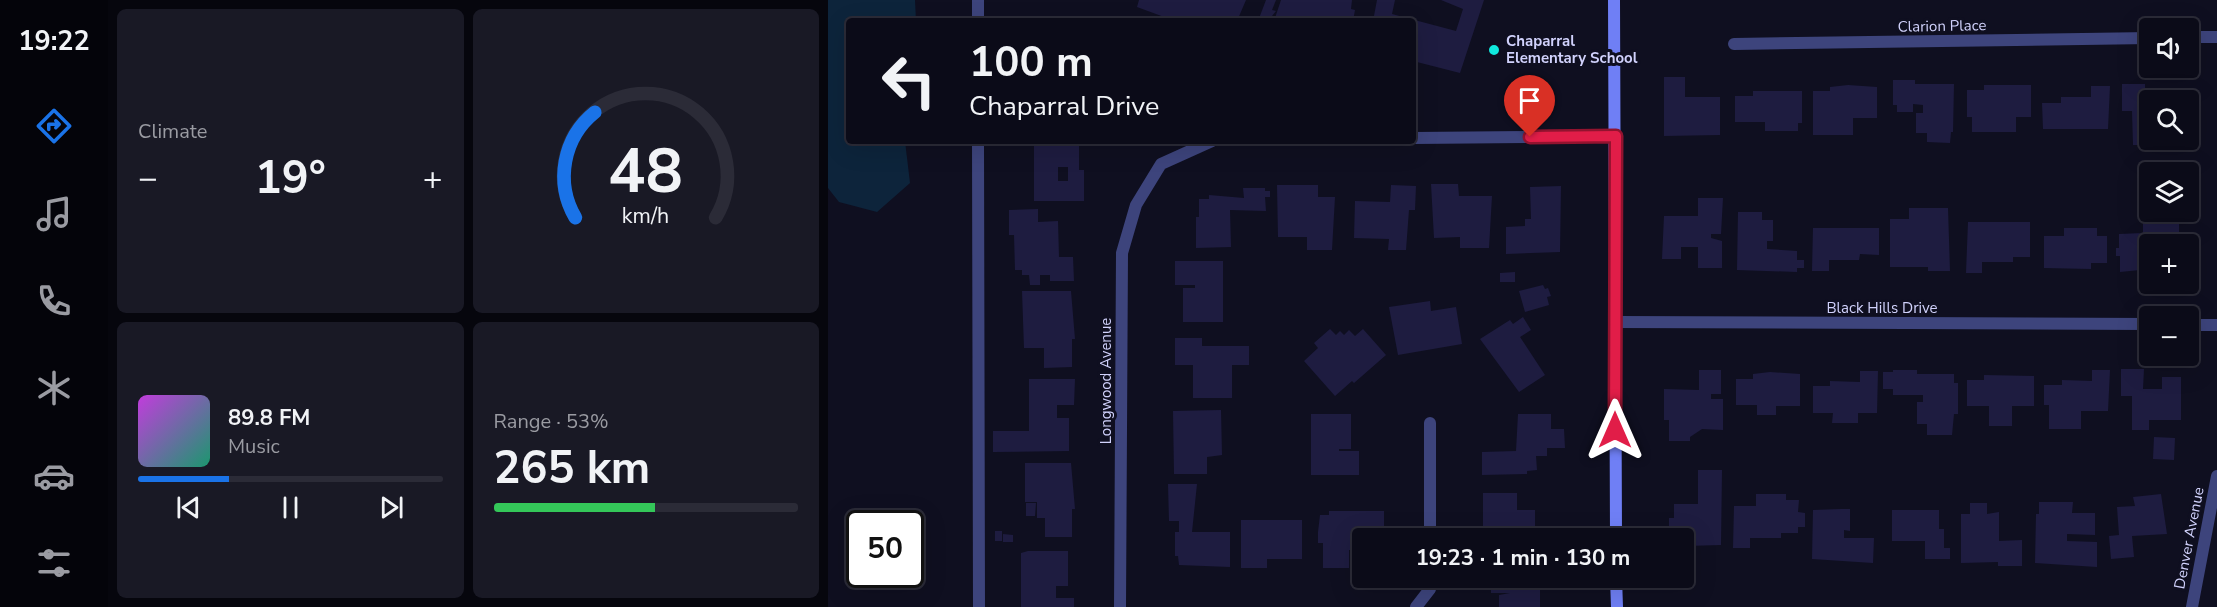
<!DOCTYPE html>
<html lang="en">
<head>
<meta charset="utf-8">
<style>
	body { margin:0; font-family:"Nunito Sans",sans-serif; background:#191925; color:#f1f3f6; height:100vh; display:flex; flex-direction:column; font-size:22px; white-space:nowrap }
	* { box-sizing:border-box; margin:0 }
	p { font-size:20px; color:#9a9ba2 }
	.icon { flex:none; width:33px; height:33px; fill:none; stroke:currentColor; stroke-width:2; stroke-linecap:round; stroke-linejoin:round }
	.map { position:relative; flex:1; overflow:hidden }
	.sheet { display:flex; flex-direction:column; gap:9px; padding:9px; background:#06060d; width:720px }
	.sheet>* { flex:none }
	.hud { position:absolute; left:18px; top:18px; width:570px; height:126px; border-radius:6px; box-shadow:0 6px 24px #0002,0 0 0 2px #2b2b37; background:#0b0b18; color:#f1f3f6; overflow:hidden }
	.controls { position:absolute; left:1311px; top:18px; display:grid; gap:12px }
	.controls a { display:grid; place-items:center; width:60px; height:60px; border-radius:6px; background:#0b0b18; box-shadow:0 6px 24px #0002,0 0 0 2px #2b2b37; font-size:30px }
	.speed { position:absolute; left:18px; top:510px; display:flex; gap:12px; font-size:30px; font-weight:700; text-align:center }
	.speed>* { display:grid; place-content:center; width:78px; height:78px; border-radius:50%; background:#0b0b18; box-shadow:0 6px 24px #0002,0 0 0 2px #2b2b37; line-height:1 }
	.speed .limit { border:3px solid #111; border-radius:9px; background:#fff; color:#111 }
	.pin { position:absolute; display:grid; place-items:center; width:51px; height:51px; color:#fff; margin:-62px -26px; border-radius:50% 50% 50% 0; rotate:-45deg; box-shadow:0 0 6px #0007 }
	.pin .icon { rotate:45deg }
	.me { position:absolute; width:66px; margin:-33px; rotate:0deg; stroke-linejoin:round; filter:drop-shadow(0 0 4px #0008) }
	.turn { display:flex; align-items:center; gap:21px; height:126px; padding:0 24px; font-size:27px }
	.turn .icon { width:78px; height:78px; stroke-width:2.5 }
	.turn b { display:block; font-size:42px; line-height:51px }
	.big { font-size:45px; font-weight:700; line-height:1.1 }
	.sheet .tile { flex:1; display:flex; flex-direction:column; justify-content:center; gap:9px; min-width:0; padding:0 21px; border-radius:9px; background:#191925 }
	.sheet .dial { align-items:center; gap:0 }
	.dial svg { height:156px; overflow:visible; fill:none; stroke:#2b2b37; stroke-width:7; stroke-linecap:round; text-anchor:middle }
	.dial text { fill:#f1f3f6; stroke:none }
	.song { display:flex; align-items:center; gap:18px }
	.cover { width:72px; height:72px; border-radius:9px; background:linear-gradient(135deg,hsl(290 70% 55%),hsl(160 70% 35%)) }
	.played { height:6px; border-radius:3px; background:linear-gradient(90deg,#1a73e8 30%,#2b2b37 30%) }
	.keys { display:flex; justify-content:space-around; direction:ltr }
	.heat { display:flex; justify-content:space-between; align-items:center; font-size:33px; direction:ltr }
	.charge { height:9px; border-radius:4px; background:linear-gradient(90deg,#34c759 53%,#2b2b37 0) }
	.sheet .tiles { flex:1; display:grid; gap:9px; grid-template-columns:repeat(2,1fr) }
	.trip { position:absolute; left:524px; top:528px; width:342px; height:60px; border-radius:6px; background:#0b0b18; box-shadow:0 6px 24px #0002,0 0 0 2px #2b2b37; font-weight:700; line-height:60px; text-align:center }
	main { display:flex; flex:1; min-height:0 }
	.dock { display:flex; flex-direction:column; width:108px; justify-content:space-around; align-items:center; background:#04040a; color:#9a9ba2 }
	.dock .icon { width:42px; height:42px }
	.dock .selected { color:#1a73e8 }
	.dock b { font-size:27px; color:#f1f3f6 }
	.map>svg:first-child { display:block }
	.water { fill:#0d243b }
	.building { fill:#1e1c40; fill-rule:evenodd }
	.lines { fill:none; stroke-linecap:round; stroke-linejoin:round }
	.service { stroke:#3d447c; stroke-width:12 }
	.minor { stroke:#3d447c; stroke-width:12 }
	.secondary { stroke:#6f7ff5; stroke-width:12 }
	.route-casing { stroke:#92132f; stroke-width:15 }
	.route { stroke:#e11d48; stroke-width:10 }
	.poi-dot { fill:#10e9de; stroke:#0f0f20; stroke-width:2 }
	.labels { text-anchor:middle; stroke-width:6; stroke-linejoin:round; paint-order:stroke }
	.street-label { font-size:15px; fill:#d1d2fc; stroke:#0f0f20 }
	.poi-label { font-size:15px; font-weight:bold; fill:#d1d2fc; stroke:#0f0f20; text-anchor:start }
</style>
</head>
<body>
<main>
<nav class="dock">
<b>19:22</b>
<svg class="icon selected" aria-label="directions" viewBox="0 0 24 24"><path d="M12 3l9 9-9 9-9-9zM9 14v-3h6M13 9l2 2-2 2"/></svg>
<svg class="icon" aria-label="music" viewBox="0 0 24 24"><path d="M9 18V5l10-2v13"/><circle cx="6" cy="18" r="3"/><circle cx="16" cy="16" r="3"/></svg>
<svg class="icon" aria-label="phone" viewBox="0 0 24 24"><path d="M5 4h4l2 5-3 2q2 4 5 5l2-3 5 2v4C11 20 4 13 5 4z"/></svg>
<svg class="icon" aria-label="climate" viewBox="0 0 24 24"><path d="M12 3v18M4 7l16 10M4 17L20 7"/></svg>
<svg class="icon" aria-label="car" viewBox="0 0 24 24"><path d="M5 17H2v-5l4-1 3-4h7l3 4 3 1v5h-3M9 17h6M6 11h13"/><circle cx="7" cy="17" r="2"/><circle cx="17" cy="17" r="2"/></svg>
<svg class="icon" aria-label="filters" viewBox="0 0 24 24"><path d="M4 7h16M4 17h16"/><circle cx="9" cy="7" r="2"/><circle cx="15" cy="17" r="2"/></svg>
</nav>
<section class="sheet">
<div class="tiles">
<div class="tile"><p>Climate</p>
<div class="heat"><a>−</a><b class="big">19°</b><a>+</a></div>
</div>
<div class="tile dial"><svg viewBox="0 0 100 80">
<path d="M14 69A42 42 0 1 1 86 69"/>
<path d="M14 69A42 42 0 0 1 24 15" stroke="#1a73e8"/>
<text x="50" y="56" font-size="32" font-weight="700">48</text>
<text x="50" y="72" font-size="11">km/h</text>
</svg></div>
<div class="tile">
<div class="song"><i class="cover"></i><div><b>89.8 FM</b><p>Music</p></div></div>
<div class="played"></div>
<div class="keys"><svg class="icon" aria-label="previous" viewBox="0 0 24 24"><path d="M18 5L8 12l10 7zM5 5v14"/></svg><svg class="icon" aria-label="pause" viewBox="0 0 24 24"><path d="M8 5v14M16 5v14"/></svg><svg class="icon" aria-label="next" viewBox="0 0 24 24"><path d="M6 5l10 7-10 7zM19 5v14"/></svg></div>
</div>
<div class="tile"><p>Range · 53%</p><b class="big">265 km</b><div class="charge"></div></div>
</div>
</section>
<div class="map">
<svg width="1389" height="607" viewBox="0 0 1389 607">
	<rect width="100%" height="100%" fill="#0f0f20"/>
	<path class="water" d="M0,0H87L88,21H21V141H77L82,183L49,212L11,202L0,188Z"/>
	<path class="building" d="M311,0H418L409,21H347L309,7Z
		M438,0H448L444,10L448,11L440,21H430Z
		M453,0H524L523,9L527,10L525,21H446Z
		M549,0H567L564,14L628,31L635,9L613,0H656L632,73L585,61V21H545Z
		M836,77H857V97H892V135L836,136Z
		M1065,80H1087V84H1126L1125,132H1123L1122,143L1099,142V133H1088V113H1095V105L1085,104V112H1069V105H1065Z
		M1294,84H1317V104H1322V145H1305L1304,111H1294Z
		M1020,85L1049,87V118H1025V135H985V91H1002V87Z
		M1156,85H1203V117H1188V132H1144V117H1139V90H1156Z
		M1263,86H1282L1280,129H1215L1214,103H1233V97H1263Z
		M925,91H974V123H970V131H937V122H907V96H925Z
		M1335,93H1353V100H1335Z
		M206,145H251V170H256V201H206ZM230,167H240V181H230Z
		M603,184H630L631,196H664L661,248H632V237L606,238Z
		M449,185H490V197H507L504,250H479V237H450Z
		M563,185L588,186L587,210H581L578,250H560L561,239L526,238L527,201L562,202Z
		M733,186L732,252L678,254V227L697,226V219H703L702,187Z
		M415,188H437V191H442V197H437L438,211L402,210L403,247L368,248V217H371V199H381V195L416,198Z
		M870,198H895L893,234H883V238L894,241V268H870V247H853V259H834L836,216H870Z
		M1081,208H1120L1122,271H1100V267H1062V219H1081Z
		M210,209V222L230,221L231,257H245L246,281H222V275H212V285H202L201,275H194V270H187L186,235H181V210Z
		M910,212H934V220H945V241H939V249L969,251V260H976V268H969V272L909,270Z
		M1330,212H1351V244H1322V269L1292,272V256H1288V248H1291V234L1315,233V219L1330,220Z
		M1140,222H1202V257H1185V262H1154V273H1138Z
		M985,228H1051V255L1032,254L1031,260H1001V271H984Z
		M1236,228H1269V236H1279V263H1263V269L1216,268V236H1236Z
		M347,261H395V322H355V288H367V285H347Z
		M687,272V282H672V273Z
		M715,285L717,289L720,288L723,296L719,297L721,305L697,312L691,291Z
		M194,291H243L247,339H244V367L216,368V348H196Z
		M602,301L603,311L628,307L634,344L570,355L561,307Z
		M695,317L703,330L692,337L717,375L691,392L652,339L682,320L685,324Z
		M502,329L508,335L512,331L516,335L521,330L527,336L535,329L558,355L526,383L524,381L507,396L476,361L490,348L486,343Z
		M347,338H374V346H421V365H404V398H365V365H347Z
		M1293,369H1316L1315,389H1334V377H1353V420H1321V430H1304V396H1293Z
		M871,370H893V394H883V399H895V430L874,429L862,437V441H841V420H836V389L871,390Z
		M1065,370H1089V374H1126V383H1130V414H1126L1124,435H1099V424H1089V402H1095V395H1065V389H1055V372H1065Z
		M1264,370H1282L1280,411H1253V429H1221V405H1216V385H1234V380L1264,381Z
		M1032,371H1050L1049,413H1030V423H1004L1005,413H985V386H1002V381L1032,382Z
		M942,372L972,374V406H948V415H929V405H908V379H925V374Z
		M1156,375L1206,376V406H1184V426H1161V406H1139V380H1156Z
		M201,379H247L246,405H229V418H241V451L165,452V431H201Z
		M393,410L394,455L379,457V474H346L345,411Z
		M483,414H523V449H511V451H531V475H483Z
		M690,414H723V429H736L737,448H719V456H708L709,470L699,471V474L654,475V452L688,451Z
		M1326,437L1347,438L1346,460L1325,459Z
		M197,463H243L247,509H244V537H217V518H209V502H197Z
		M870,470H894L893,545L858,546V565H855V538L841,536V518H846V504H870Z
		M340,484H369L364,532H402V567L351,565L350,556H347V532H351V521H341Z
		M655,493H689V510H707V538L655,537Z
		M928,494H958V500H971L970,512L977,513V527H970V533H953V538H922V548H905L906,506H928Z
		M1333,494L1339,534L1304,536L1306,557L1283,559L1281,536L1291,535L1289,507L1307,506L1305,497Z
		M1211,502H1245L1244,513H1267V535L1239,534V541L1269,542V567L1207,563L1208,514H1211Z
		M198,503H208L207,516H198Z
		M1142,503H1159V514L1171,512V541L1194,540V566H1170V562L1133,563V514H1142Z
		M1013,509H1022V531L1016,530V538H1046L1045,563L984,559L985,510Z
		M1064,510H1111V529H1116V548H1122V559H1097V541H1064Z
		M501,511H556V538H534V550H521V568H495V543H490V532L492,515H501Z
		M413,520H474V559H439V568H413Z
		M167,531H174V541H167Z
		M175,534L185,535V542H175Z
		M200,551H240V586H228V598H246V607H193V553Z
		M663,578H712V607H671V595L682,593H663Z"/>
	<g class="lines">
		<path class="service" d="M150,0V21
			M150,141L151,607"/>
		<path class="minor" d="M1360,37H1389
			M906,44L1322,38
			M585,138L788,136
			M786,322L1322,324
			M1360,325H1389
			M602,538V423
			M292,607L294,253L308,205L333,164L384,141
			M588,607L602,589V578
			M1364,607L1389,476"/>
		<path class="secondary" d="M786,0L788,538
			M788,578L789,607"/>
	</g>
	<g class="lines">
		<defs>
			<path id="route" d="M702,137L788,136L787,430"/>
		</defs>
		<use href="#route" class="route-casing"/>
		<use href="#route" class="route"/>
	</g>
	<circle class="poi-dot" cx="666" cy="50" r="6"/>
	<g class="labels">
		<g class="street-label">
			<text transform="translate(1114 26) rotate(-1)" y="5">Clarion Place</text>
			<text x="1054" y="313">Black Hills Drive</text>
			<text transform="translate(278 381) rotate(-90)" y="5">Longwood Avenue</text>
			<text transform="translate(1361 538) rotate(-79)" y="5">Denver Avenue</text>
		</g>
		<g class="poi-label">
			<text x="678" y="46">Chaparral<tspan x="678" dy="17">Elementary School</tspan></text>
		</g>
	</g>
</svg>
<div class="controls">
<a><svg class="icon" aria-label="sound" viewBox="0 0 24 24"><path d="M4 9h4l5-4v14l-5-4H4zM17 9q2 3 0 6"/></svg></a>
<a><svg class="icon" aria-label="search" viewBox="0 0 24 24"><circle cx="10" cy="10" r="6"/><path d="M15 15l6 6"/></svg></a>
<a><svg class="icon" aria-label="layers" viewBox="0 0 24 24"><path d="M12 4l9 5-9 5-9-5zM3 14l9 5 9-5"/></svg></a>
<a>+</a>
<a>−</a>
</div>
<div class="speed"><div class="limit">50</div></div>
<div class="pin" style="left:702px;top:137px;background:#d93025"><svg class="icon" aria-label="arrive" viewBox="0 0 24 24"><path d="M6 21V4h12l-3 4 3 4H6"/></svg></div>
<svg class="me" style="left:787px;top:430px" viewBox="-20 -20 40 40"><path d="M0-17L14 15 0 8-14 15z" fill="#e11d48" stroke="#fff" stroke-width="4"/></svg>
<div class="trip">19:23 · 1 min · 130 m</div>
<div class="hud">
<div class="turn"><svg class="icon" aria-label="left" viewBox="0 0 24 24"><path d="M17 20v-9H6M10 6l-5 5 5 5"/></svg><div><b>100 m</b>Chaparral Drive</div></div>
</div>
</div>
</main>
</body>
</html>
